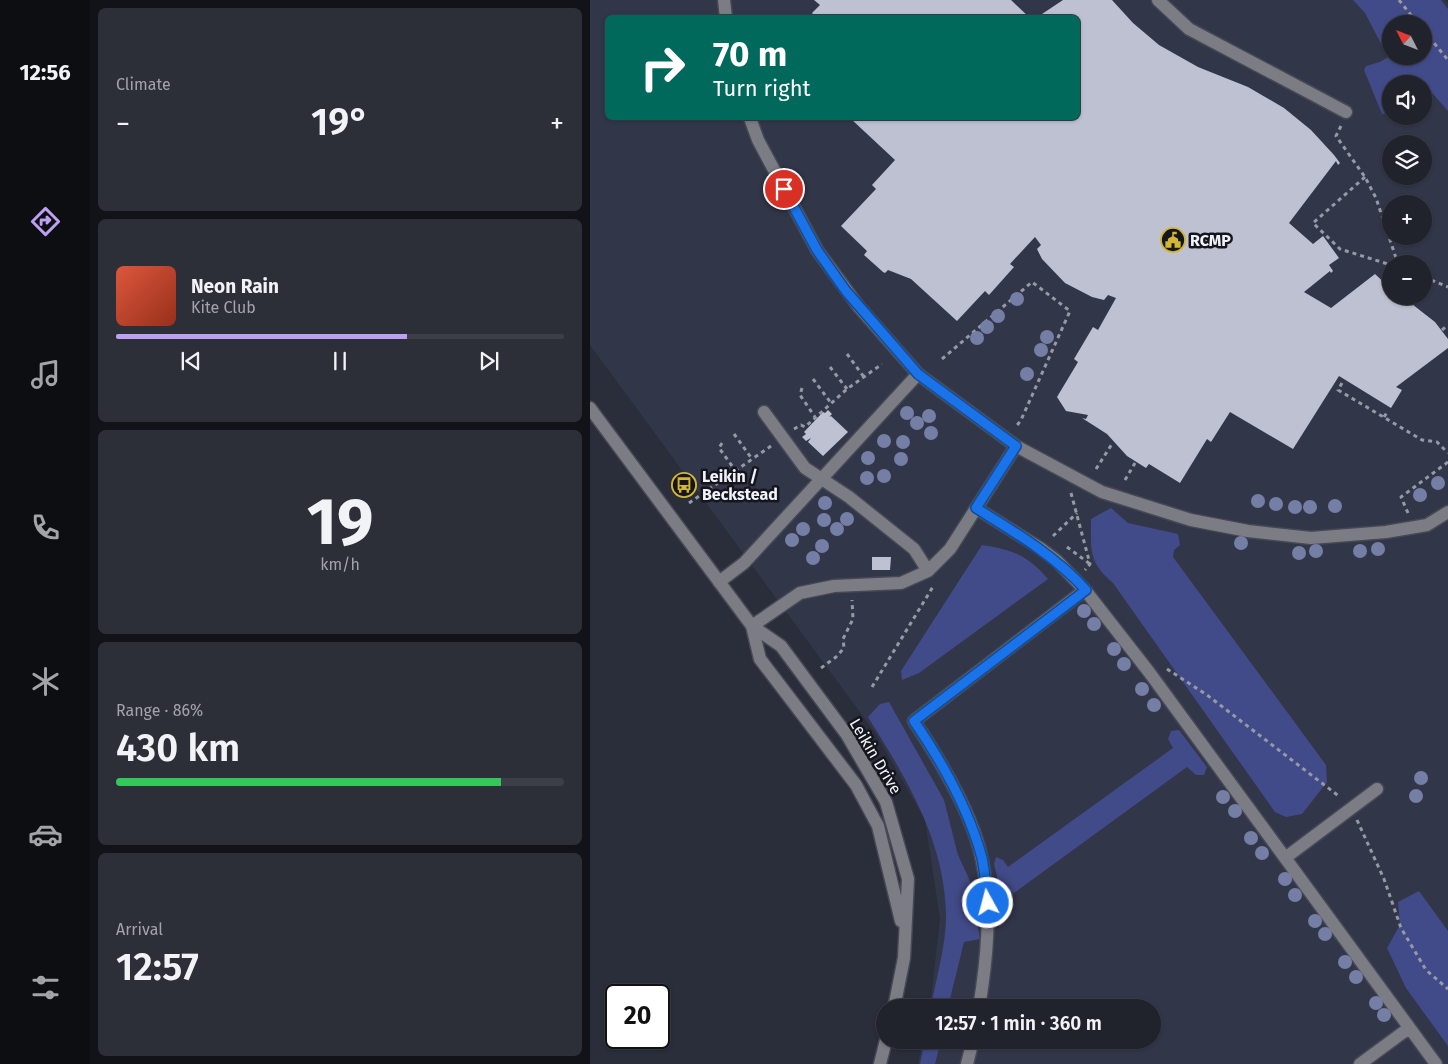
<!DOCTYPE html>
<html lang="en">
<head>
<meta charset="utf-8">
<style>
	body { margin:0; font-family:"Fira Sans",sans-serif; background:#2d2f38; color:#f1f3f6; height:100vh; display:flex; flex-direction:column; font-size:19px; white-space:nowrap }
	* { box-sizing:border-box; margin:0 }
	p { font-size:16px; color:#a2a4a9 }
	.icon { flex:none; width:28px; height:28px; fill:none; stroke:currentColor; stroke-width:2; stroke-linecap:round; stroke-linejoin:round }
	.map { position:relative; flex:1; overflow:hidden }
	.side { display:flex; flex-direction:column; gap:8px; padding:8px; background:#121318; width:500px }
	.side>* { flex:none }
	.guide { position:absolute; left:15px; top:15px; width:475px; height:105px; border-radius:8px; box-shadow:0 1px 4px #0004,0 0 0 1px #3d3f48; background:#00695c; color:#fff; overflow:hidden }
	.needle { width:32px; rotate:312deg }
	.tools { position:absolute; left:792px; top:15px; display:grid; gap:10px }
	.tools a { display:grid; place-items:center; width:50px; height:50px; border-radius:50%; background:#20222c; box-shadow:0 1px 4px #0004,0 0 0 1px #3d3f48; font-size:25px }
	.speed { position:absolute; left:15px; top:984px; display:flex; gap:10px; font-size:25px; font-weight:700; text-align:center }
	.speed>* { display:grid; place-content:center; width:65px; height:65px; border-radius:50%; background:#20222c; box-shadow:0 1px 4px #0004,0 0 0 1px #3d3f48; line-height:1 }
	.speed .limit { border:2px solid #111; border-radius:8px; background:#fff; color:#111 }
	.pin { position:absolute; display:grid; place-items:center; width:42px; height:42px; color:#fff; margin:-21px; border:2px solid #fff; border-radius:50%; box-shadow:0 1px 5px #0007 }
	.me { position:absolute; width:55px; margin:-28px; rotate:353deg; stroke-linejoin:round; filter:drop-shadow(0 0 4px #0008) }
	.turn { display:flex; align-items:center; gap:18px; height:105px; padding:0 25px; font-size:22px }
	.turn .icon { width:65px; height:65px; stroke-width:2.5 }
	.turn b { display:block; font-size:35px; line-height:42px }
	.big { font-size:38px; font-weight:600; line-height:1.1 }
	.side .tile { flex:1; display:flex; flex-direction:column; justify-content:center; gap:8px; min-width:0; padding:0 18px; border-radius:8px; background:#2d2f38 }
	.side .dial { align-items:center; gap:0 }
	.dial b { font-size:65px; line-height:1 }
	.song { display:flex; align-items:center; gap:15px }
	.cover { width:60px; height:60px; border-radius:8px; background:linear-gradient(135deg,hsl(10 70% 55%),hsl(10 70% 35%)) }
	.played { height:5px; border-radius:2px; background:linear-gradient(90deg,#bca0f2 65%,#3d3f48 65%) }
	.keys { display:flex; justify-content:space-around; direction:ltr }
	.heat { display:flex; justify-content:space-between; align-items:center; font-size:28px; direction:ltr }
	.charge { height:8px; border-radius:4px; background:linear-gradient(90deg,#34c759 86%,#3d3f48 0) }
	.trip { position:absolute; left:286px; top:999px; width:285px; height:50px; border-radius:25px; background:#20222c; box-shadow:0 1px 4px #0004,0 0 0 1px #3d3f48; font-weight:600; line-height:50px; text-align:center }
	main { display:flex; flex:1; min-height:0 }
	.tabs { display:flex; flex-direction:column; width:90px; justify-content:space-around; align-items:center; background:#0d0e12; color:#a2a4a9 }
	.tabs .icon { width:35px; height:35px }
	.tabs .on { color:#bca0f2 }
	.tabs b { font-size:22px; color:#f1f3f6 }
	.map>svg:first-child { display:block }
	.built { fill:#323649; fill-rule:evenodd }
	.green { fill:#424b89; fill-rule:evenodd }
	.building { fill:#bec1d2 }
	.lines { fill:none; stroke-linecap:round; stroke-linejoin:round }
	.minor-casing { stroke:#464955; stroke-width:15 }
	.path { stroke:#979aa4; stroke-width:3; stroke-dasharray:4 4; stroke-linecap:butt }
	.minor { stroke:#7c7d84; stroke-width:12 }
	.tree { fill:#757ea5 }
	.route-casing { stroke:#114b97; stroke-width:12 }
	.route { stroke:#1a73e8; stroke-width:9 }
	.labels { text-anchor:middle; stroke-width:5; stroke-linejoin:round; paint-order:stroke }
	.poi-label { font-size:16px; font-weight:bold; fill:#f1f3fc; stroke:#14161c; text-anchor:start }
	.street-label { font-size:16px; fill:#f1f3fc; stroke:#14161c }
</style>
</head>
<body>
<main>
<nav class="tabs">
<b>12:56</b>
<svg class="icon on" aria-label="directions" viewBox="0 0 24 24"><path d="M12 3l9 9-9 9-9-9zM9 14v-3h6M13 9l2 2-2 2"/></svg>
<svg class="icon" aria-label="music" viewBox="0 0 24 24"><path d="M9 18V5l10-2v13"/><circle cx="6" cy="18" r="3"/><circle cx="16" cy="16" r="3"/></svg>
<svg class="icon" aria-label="phone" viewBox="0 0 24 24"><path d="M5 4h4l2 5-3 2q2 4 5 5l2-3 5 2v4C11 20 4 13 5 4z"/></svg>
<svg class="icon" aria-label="climate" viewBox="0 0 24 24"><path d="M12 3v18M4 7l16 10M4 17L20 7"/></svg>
<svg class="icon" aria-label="car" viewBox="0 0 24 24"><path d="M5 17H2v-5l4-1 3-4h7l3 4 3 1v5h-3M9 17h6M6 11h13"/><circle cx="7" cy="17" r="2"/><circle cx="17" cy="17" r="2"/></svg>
<svg class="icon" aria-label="filters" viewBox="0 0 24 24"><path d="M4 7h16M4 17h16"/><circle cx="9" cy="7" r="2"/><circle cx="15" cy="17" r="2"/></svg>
</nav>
<section class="side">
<div class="tile"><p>Climate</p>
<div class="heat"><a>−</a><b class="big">19°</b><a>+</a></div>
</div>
<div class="tile">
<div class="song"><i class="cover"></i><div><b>Neon Rain</b><p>Kite Club</p></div></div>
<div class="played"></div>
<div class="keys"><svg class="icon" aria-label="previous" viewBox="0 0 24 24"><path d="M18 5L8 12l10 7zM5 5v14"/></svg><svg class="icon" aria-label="pause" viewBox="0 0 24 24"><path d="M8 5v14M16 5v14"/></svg><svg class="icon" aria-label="next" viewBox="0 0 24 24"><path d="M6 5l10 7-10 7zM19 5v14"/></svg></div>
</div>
<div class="tile dial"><b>19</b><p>km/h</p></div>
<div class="tile"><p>Range · 86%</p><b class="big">430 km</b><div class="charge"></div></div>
<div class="tile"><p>Arrival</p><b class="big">12:57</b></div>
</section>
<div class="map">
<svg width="858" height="1064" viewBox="0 0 858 1064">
	<rect width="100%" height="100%" fill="#2a2d3a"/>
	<path class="built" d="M0,0H855L858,3V1064H328L333,1040H562V1008L340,1007L350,919L335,820L286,734L0,345ZM18,18H488V118H18ZM801,24H834V56H801ZM801,84H834V116H801ZM801,144H834V176H801ZM801,204H834V236H801ZM801,264H834V296H801Z"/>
	<path class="green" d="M763,0H851L858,9V111L837,87L834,90V84H801V113L792,114L774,70L776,66L790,62L798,57L775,13ZM801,24H834V56H801Z
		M521,508L538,523L588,534L590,545L584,550L583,557L736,765L737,782L712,814L696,817L685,812L523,583C498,562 501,550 501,519Z
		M392,545C423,550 437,555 458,579L329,673L312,680L311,671Z
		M299,702L354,800L368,855L380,881L390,939L374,942L358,1007H341C346,978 357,942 356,913C354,839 316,778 278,717L290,704Z
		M589,730L617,767L614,775H606L597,767L413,901L404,864L406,857L413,860L418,867L583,748L578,739L581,731Z
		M829,891L858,931V1046L816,988L797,948L810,925L808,902Z
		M335,1040H351L345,1064H330Z"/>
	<path class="building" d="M224,0H421L440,18H226L222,13L230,5Z
		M473,0H522L543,23L569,45L608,67L658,87L694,108L721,130L744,155L750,163L748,165L746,161L699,223L723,244L733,236L749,258L739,265L743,271L741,273L740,271L714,292L741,308L785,274L801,289V296H812L827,308L845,322L858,339V348L806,387L812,390L801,408L749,376L703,449L640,412L621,442L617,439L590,483L559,464L556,468L537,456L517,434L492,418L496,419L498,415L476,411L467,397L488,362L484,359L503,327L508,330L526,298L518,295L514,300L502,297L475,283L452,259L447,249L451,245L445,237L420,264L424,267L399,295L395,291L367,321L321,279L298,270L295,273L293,272L274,255L277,251L251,226L286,189L282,185L305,160L260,118H488V18H446Z
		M238,410L242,414L239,417L241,416L258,432L233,456L218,442L221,438L216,441L212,437L216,434L214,432L233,412L235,413Z
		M282,557H301L300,570H282Z"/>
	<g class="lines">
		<defs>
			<path id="minor" d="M134,0L136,18
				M568,0L599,29L756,112
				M160,118L168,140L227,250L269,307L328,374L426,446L512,492L601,520L658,531L721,538L796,532L837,525L858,512
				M0,408L162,626L191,646L257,735L296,802L318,879L314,958L304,1008
				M174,412L215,468L259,497L324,549L338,571
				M386,508L450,548L467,561L495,590L559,672L846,1064
				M129,582L154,563L328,374
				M162,626L170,659L266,785L288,826L311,921
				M162,626L210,593L244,586L311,583L338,571L360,549L426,446
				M695,858L787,789
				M389,1008C397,959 402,909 392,860C383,814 350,760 324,721L495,590
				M290,1064L296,1040
				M377,1064L383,1040
				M770,1064L819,1028"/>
		</defs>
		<use href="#minor" class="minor-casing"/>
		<path class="path" d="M809,0L828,24
			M834,31L858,60
			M751,126L746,136L775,177L786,198L808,264
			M775,177L723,223L750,249L801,265
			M834,277L858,287
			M852,330L858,325
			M257,354L274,377
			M352,359L442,282L480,311L431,420L425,428
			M240,367L257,389
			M223,379L241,403
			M752,383L748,390L832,440L847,442L858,453
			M212,388L210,395L225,417
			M794,417L798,411
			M204,429L211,425L215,427L257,389L292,364
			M144,434L162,459
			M132,443L129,448L145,470
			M506,469L522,444
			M535,480L545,463
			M481,493L500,564L495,570
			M99,503L181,446
			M818,513L811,497L858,462
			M463,536L487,513
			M477,547L500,564
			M231,668L246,657L254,648L253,639L263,619L262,600
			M577,669L617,695L750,797
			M282,687L344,585
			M767,820L794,879L811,928L836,970L858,989"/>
		<use href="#minor" class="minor"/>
	</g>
	<g class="tree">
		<circle cx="427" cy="299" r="7"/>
		<circle cx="408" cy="316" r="7"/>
		<circle cx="397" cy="327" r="7"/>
		<circle cx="457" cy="337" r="7"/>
		<circle cx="387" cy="338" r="7"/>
		<circle cx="451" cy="350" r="7"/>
		<circle cx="437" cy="374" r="7"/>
		<circle cx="317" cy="413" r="7"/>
		<circle cx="339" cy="416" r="7"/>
		<circle cx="327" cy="423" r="7"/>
		<circle cx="341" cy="433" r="7"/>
		<circle cx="294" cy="441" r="7"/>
		<circle cx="313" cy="442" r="7"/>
		<circle cx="278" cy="458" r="7"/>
		<circle cx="311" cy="459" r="7"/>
		<circle cx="294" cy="476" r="7"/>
		<circle cx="277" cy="478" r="7"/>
		<circle cx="848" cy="483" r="7"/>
		<circle cx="830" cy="495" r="7"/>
		<circle cx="668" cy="501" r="7"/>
		<circle cx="235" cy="503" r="7"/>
		<circle cx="686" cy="504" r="7"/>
		<circle cx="745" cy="506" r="7"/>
		<circle cx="705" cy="507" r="7"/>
		<circle cx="720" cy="507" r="7"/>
		<circle cx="257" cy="519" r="7"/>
		<circle cx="234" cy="520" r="7"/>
		<circle cx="213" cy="529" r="7"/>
		<circle cx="247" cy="529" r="7"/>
		<circle cx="202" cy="540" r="7"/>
		<circle cx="651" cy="543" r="7"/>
		<circle cx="232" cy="546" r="7"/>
		<circle cx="788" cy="549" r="7"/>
		<circle cx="726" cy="551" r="7"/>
		<circle cx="770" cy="551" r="7"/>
		<circle cx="709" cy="553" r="7"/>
		<circle cx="223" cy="558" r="7"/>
		<circle cx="494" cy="611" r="7"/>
		<circle cx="504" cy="624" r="7"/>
		<circle cx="524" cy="649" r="7"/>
		<circle cx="534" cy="664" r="7"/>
		<circle cx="552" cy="689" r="7"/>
		<circle cx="564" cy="705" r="7"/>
		<circle cx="831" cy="778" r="7"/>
		<circle cx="826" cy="796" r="7"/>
		<circle cx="633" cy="797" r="7"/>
		<circle cx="645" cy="811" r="7"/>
		<circle cx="661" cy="838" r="7"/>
		<circle cx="672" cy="853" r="7"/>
		<circle cx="695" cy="879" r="7"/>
		<circle cx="705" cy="895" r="7"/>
		<circle cx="725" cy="921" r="7"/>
		<circle cx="735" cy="934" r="7"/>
		<circle cx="755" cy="962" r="7"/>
		<circle cx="766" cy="977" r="7"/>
		<circle cx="786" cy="1003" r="7"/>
		<circle cx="794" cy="1015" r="7"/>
	</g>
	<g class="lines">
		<defs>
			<path id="route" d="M194,189L227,250L256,291L328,374L426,446L386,508C426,533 464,555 496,590L324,721C352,762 379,809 392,858C395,872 396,888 398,903"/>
		</defs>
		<use href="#route" class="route-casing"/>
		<use href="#route" class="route"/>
	</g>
	<defs>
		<symbol id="civic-ring" viewBox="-11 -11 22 22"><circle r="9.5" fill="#14161c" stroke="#d4b635" stroke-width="1.5"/><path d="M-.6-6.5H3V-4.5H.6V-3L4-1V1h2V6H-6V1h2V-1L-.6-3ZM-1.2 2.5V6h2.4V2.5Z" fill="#d4b635"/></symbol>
		<symbol id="bus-ring" viewBox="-11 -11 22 22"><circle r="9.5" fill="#14161c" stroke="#d4b635" stroke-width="1.5"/><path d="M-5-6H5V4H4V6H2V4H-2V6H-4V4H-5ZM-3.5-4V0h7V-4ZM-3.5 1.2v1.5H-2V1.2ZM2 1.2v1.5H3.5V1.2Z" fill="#d4b635"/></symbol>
	</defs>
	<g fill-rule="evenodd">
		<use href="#civic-ring" x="569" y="226" width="28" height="28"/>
		<use href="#bus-ring" x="80" y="471" width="28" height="28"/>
	</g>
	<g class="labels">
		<g class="poi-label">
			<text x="600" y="246">RCMP</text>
			<text x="112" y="482">Leikin /<tspan x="112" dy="18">Beckstead</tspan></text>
		</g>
		<g class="street-label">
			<text transform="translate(286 756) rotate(59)" y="6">Leikin Drive</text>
		</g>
	</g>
</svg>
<div class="tools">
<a><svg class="needle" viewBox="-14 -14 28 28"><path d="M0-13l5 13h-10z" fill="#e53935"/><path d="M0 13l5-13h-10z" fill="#a2a4a9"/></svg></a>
<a><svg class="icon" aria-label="sound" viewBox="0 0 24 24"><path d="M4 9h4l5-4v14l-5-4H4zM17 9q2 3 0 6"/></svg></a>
<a><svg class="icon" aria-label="layers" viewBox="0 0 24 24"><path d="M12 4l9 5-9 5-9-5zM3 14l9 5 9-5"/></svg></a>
<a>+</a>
<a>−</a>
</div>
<div class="speed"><div class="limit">20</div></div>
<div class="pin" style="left:194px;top:189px;background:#d93025"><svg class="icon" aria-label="arrive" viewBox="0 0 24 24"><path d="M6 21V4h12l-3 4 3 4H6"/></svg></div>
<svg class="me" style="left:398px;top:903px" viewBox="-20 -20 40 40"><circle r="17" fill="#1a73e8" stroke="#fff" stroke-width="3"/><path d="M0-11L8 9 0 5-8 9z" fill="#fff"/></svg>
<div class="trip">12:57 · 1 min · 360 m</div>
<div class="guide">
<div class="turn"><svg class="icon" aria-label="right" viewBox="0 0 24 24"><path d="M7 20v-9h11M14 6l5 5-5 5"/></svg><div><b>70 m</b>Turn right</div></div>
</div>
</div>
</main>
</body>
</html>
